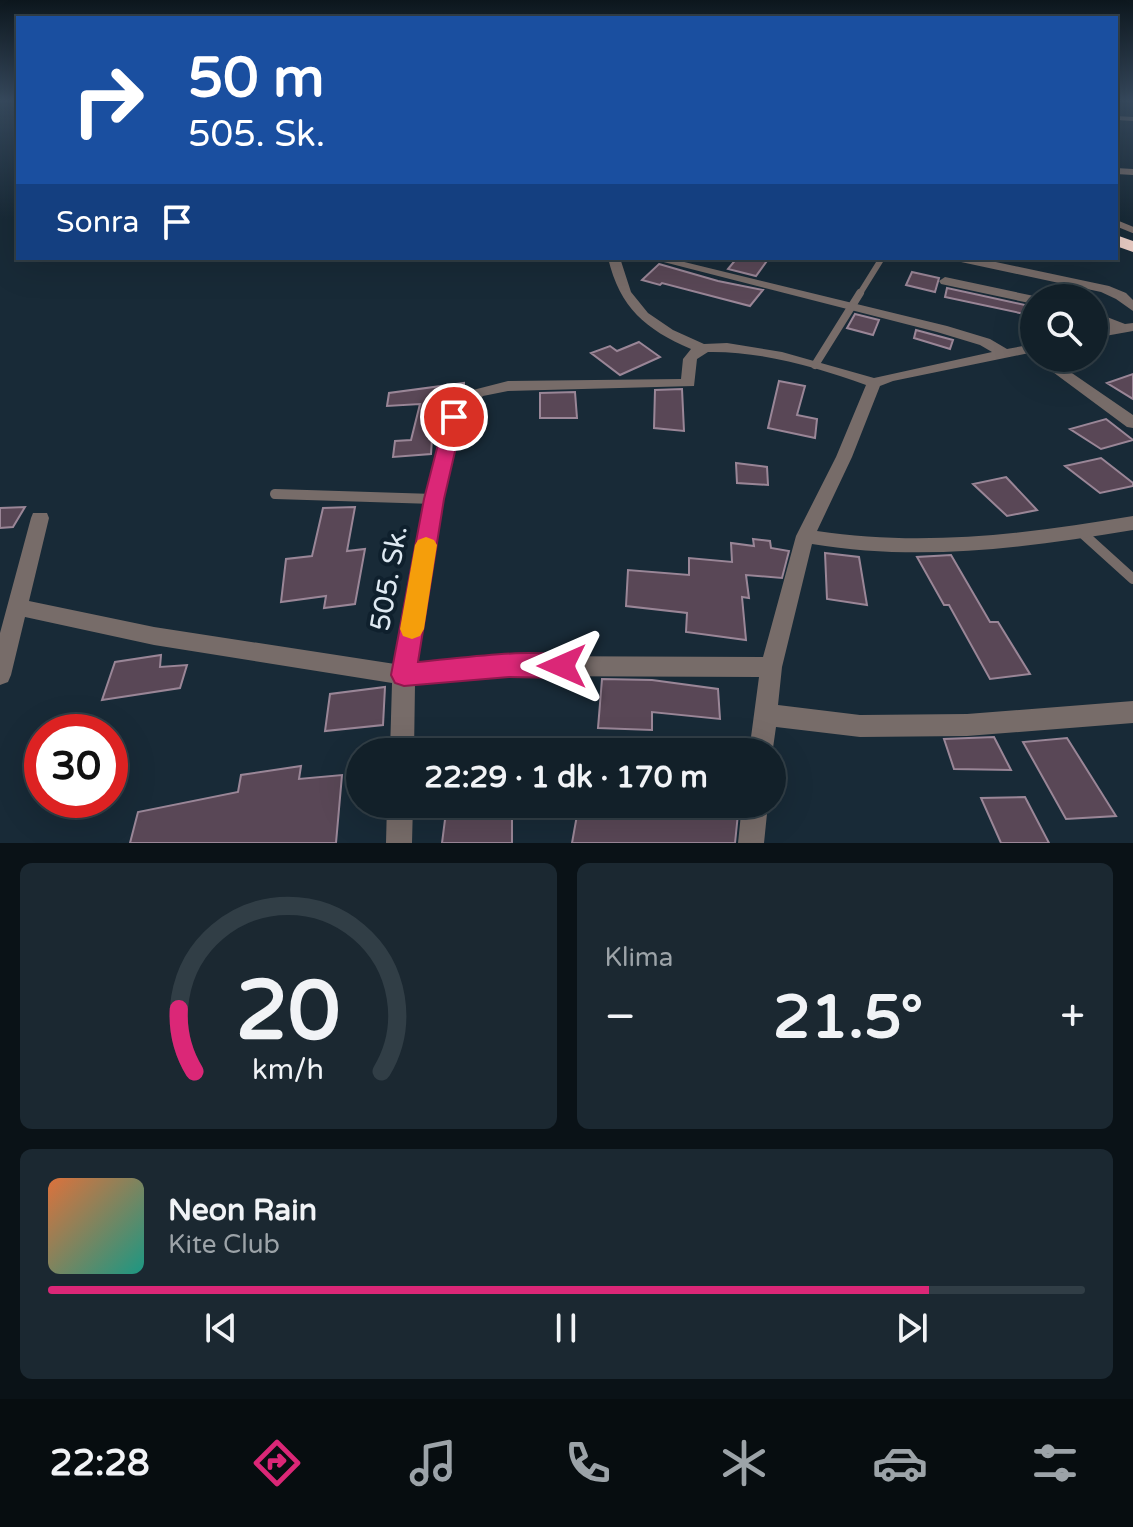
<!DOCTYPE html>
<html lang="tr">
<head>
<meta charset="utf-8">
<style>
	body { margin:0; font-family:"Varela Round",sans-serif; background:#1b2831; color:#f1f3f6; height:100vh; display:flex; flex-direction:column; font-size:30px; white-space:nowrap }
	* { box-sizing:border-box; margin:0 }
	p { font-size:26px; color:#9ca3a8 }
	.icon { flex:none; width:44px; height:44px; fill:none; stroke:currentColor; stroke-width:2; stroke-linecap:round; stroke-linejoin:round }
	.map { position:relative; height:843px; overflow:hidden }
	.sheet { display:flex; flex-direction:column; gap:20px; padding:20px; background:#0a1217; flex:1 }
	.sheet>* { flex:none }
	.top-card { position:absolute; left:16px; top:16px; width:1102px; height:244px; border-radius:0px; box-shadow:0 8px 32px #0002,0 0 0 2px #313e46; background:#1a4fa0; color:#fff; overflow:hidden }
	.tools { position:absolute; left:1020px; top:284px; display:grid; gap:16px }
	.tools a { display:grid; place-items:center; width:88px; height:88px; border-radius:50%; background:#122029; box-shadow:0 8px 32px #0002,0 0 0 2px #313e46; font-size:40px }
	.speed { position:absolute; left:24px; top:714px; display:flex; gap:16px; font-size:40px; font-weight:700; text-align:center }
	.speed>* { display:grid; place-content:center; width:104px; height:104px; border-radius:50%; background:#122029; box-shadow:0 8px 32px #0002,0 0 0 2px #313e46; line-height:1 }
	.speed .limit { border:12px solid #d22; background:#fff; color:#111 }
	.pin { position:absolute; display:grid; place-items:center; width:68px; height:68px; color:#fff; margin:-34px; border:4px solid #fff; border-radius:50%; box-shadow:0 2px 8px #0007 }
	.me { position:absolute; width:88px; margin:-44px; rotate:270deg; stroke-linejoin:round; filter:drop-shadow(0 0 6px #0008) }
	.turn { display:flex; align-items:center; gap:28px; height:168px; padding:0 40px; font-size:36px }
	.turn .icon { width:104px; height:104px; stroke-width:2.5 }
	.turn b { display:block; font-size:56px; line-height:68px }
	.then { display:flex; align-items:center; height:76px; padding:0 40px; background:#0003; gap:16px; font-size:30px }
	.big { font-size:60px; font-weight:700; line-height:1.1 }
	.sheet .widget { flex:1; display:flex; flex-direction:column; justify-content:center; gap:12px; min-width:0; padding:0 28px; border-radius:12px; background:#1b2831 }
	.sheet .dial { align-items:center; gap:0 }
	.dial svg { height:208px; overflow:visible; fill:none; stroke:#313e46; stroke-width:7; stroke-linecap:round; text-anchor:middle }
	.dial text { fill:#f1f3f6; stroke:none }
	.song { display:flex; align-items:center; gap:24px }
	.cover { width:96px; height:96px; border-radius:12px; background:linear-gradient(135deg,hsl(20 70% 55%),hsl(170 70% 35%)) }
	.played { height:8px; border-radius:4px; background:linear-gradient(90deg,#db2777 85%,#313e46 85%) }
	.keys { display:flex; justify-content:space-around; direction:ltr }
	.heat { display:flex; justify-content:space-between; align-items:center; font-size:44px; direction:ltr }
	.sheet .tiles { flex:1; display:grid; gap:20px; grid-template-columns:1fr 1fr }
	.widget:last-child { grid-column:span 2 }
	.trip { position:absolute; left:346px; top:738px; width:440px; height:80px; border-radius:40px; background:#122029; box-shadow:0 8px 32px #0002,0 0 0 2px #313e46; font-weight:700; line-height:80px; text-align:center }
	.dock { display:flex; height:128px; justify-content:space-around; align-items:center; background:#070d10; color:#9ca3a8 }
	.dock .icon { width:56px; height:56px }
	.dock .active { color:#db2777 }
	.dock b { font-size:36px; color:#f1f3f6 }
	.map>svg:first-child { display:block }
	.building { fill:#594756; stroke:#9a8697; stroke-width:2 }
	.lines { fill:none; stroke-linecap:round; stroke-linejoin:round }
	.lane-far2 { stroke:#776c69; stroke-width:6 }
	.lane-far1 { stroke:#776c69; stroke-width:8 }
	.lane { stroke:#776c69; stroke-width:10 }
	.street { fill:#776c69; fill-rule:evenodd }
	.highway { fill:#e8cbc3; fill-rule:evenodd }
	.route { fill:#db2777; stroke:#8e194d; stroke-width:2 }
	.slow { fill:#f59e0b }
	.labels { text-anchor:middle; stroke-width:8; stroke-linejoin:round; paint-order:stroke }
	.near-street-label { font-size:28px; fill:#dee9f2; stroke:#0f202d }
</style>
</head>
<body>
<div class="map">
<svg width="1133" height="843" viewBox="0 0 1133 843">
	<rect width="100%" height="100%" fill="#182a37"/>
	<path class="building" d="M737,258H769L756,276L728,269Z
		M659,264L718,281L763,290L750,306L662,283L660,285L642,280Z
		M912,272L939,278L935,292L906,285Z
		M947,288L1034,307V316L945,297Z
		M855,314L879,320L873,335L847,328Z
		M916,330L953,340L950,349L914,338Z
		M639,342L660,357L620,375L591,353L610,346L617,351Z
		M1133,374V399L1107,383Z
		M779,381L805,386L797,415L817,419L815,438L768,428Z
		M464,383V394L457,401H436L429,439H432L431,454L393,457L395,441L411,440L420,404L387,406L389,393Z
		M682,389L684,431L654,428L655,390Z
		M575,392L577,418H540V393Z
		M1106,419L1133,440L1101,449L1070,429Z
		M1101,458L1133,483V486L1100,493L1065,466Z
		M736,463L767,467L768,485L737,483Z
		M1006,477L1037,510L1007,516L973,484Z
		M25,507L13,527L0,528V508Z
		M355,507L347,551L365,549L355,604L324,608L326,596L281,602L286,559L312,556L323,508Z
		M753,539L770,541L771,548L789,551L782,578L746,575L749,598L742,597L746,640L686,632L687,613L626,606L628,570L689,575V558L732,562L731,543L754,546Z
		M825,553L859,557L867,605L827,599Z
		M951,555L990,622H998L1030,674L990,679L949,605H944L917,557Z
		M161,655L160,667L187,665L180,688L102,700L115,662Z
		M602,679L652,680L718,689L720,719L652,712V730L598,728Z
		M385,687L383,725L325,731L330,694Z
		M994,737L1011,770L954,769L944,739Z
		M1067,738L1116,816L1066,819L1023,742Z
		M301,766L299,779L342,775L336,843H130L138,812L238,792L241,775Z
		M1025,797L1049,843H1001L981,798Z
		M447,804H512V843H442Z
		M579,804H739L735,843H572Z"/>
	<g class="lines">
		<path class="lane-far2" d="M1116,223L1133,230
			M859,295L882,258"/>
		<path class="lane-far1" d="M815,365L860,293"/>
		<path class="lane" d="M275,494L434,499
			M1081,532L1133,579"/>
		<path class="street" d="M1116,116L1133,117V121L1116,120Z
			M1116,168L1133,169V175L1116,174Z
			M608,258H620L631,292L648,313L673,330L704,344L727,343L782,352L874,378L992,352L980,345L937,332L648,258H668L947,326L990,339L1007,349L1034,344V352L893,381L880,386L852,457L817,531C923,547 1028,534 1133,516V530C1026,548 921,562 812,544L782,667L778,705L860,715L967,714L1133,701V723L967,736L860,737L776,727L772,755V752H749L759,677L509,676L415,684L414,752H390L392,683L154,645L25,617L11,675L8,682L0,685V633L31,518L33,513H47L49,518L29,601L154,627L395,664L425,499L448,413L473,390L508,381L681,379L683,359L691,349C645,329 620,308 608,258ZM708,352C761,351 816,367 866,385L836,457L796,536L763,657L509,656L417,664L443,499L462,418L483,396L508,391L694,386L697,359Z
			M955,258H977L1109,286L1126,293L1133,300V311L1116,299L1101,292L961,262Z
			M945,277L1034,296L1039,298H1034V304L941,284L939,281Z
			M1094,312L1125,324L1133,323V331L1094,338V330L1109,327L1094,321Z
			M1034,358H1050L1133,415V428L1127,427Z
			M387,804H413L412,843H386Z
			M742,804H768L764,843H738Z"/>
		<path class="highway" d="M1116,235L1133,241V252L1116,246Z"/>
	</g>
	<linearGradient id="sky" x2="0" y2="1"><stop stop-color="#0d171e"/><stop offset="0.46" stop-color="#374a5e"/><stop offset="1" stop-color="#374a5e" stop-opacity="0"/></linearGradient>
	<rect width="1133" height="219" fill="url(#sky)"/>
	<path class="route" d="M454,411L463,417L444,499L418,662C458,659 536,646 571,658L575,666L571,674L562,678L509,677L404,686L395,683L391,675L424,499L445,417Z"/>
	<path class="slow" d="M426,537L434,540L437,545L424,629L420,636L412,639L403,636L400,629L415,545L418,540Z"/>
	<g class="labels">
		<g class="near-street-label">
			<text transform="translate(388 578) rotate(-80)" y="10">505. Sk.</text>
		</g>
	</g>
</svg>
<div class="tools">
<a><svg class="icon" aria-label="search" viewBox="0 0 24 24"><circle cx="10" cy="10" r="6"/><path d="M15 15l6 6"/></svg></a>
</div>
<div class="speed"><div class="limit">30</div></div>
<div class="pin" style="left:454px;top:417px;background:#d93025"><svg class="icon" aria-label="arrive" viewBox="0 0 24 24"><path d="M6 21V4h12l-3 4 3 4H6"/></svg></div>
<svg class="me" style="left:562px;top:666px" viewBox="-20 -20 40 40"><path d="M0-17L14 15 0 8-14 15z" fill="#db2777" stroke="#fff" stroke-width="4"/></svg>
<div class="trip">22:29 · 1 dk · 170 m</div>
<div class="top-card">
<div class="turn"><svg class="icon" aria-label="right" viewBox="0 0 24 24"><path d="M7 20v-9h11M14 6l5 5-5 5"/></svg><div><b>50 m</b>505. Sk.</div></div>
<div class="then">Sonra<svg class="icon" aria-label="arrive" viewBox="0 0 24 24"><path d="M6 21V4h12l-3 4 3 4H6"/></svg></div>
</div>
</div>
<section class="sheet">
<div class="tiles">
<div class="widget dial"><svg viewBox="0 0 100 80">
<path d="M14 69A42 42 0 1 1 86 69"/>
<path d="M14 69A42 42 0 0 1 8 45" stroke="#db2777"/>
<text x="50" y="56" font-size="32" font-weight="700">20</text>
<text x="50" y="72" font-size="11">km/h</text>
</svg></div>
<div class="widget"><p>Klima</p>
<div class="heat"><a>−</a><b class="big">21.5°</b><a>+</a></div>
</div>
<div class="widget">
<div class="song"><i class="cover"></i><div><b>Neon Rain</b><p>Kite Club</p></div></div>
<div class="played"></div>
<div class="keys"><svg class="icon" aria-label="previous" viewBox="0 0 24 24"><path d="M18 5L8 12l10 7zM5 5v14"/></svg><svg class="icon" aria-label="pause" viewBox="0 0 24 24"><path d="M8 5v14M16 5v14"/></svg><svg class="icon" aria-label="next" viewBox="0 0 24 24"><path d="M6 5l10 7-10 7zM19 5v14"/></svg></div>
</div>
</div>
</section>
<nav class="dock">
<b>22:28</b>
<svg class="icon active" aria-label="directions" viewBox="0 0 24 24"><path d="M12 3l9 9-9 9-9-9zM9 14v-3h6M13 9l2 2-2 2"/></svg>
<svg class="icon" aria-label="music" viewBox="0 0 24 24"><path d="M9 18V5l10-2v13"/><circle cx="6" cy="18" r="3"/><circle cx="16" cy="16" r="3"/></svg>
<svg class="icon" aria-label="phone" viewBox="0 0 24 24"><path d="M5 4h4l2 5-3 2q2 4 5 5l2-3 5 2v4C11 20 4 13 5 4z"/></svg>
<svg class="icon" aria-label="climate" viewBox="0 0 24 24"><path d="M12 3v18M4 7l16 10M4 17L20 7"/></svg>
<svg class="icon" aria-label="car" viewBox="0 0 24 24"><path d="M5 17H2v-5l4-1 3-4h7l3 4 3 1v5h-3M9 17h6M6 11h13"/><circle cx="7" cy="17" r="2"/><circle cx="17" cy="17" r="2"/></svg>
<svg class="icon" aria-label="filters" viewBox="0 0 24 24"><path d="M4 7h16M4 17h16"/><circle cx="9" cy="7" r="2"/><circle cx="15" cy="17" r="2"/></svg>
</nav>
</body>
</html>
